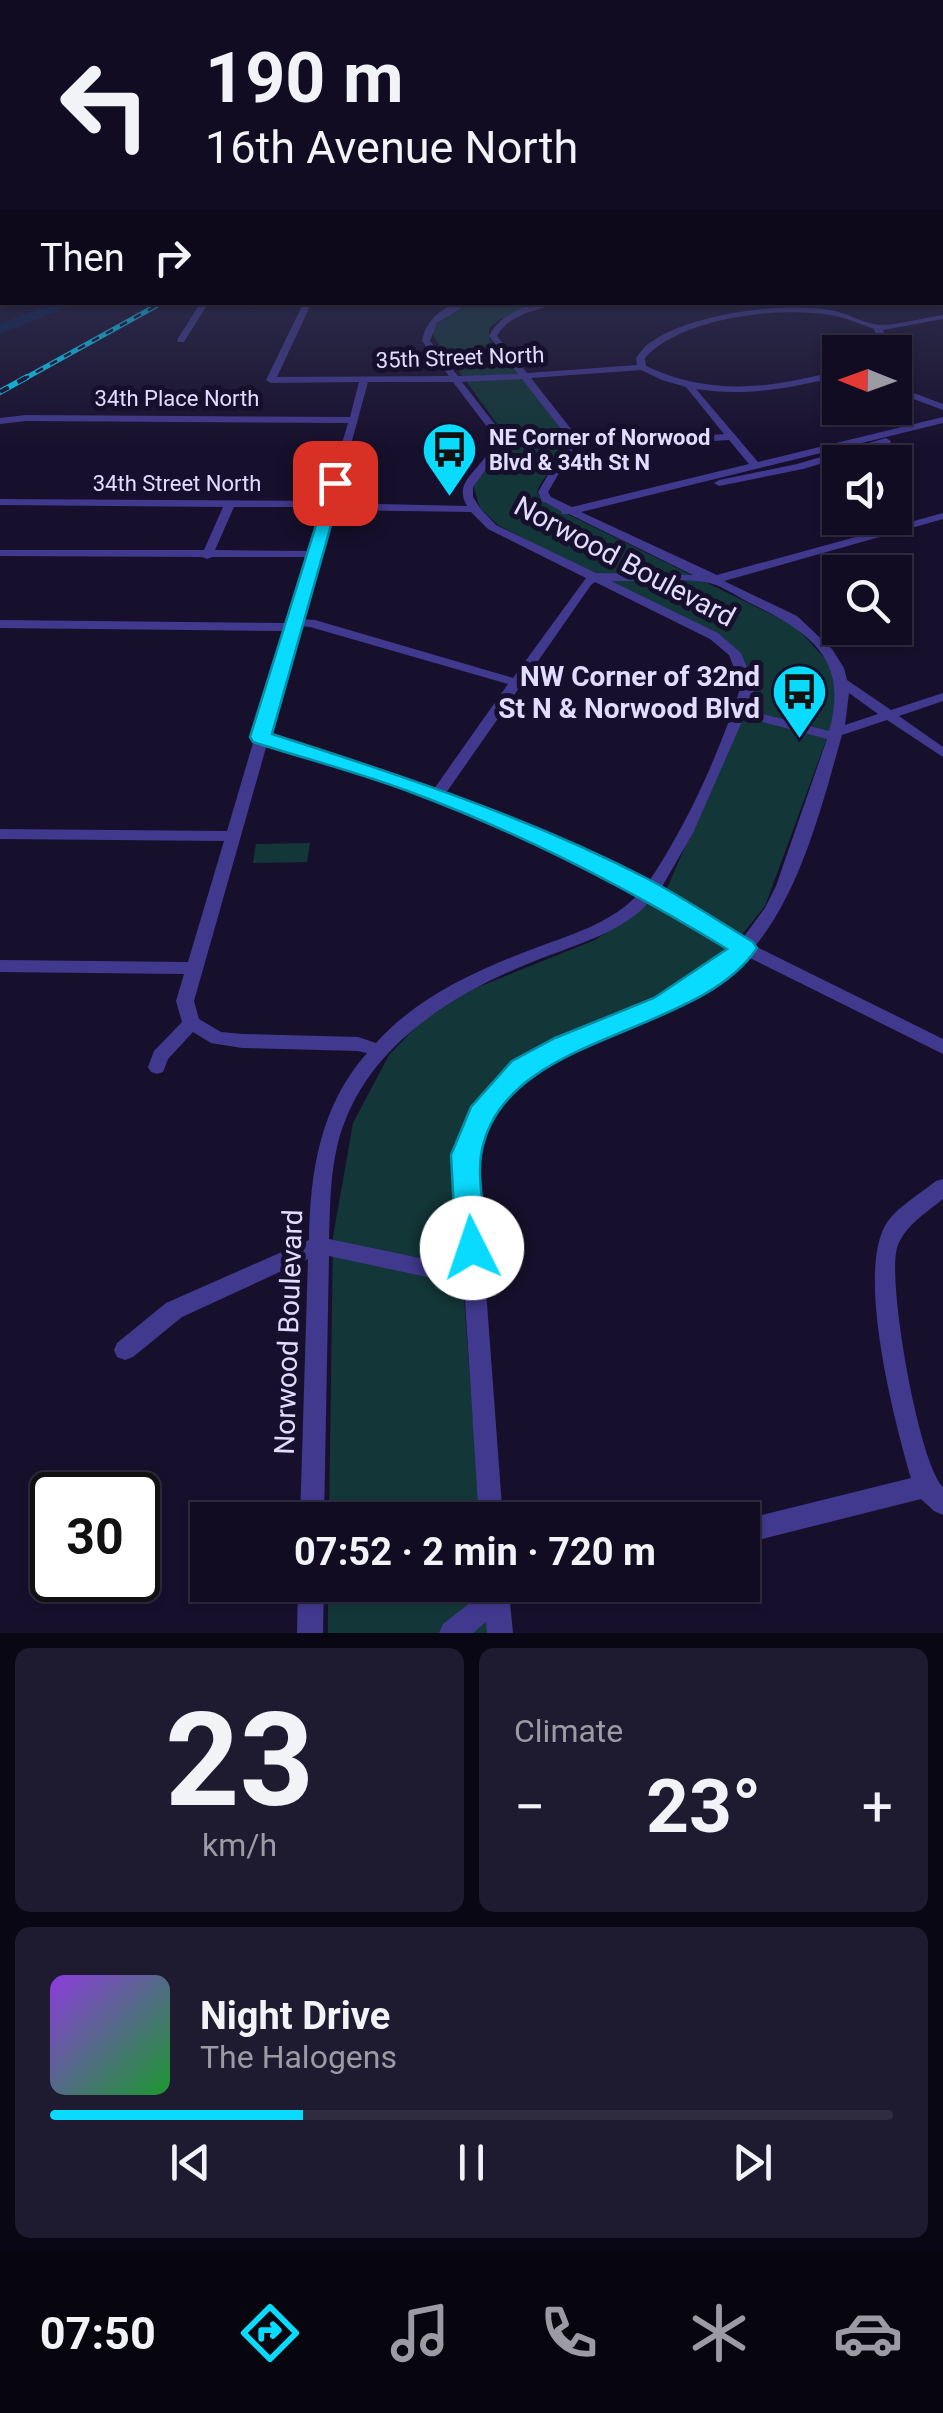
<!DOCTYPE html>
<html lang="en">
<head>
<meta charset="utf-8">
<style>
	body { margin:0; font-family:Roboto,sans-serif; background:#1e1a2f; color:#f1f3f6; height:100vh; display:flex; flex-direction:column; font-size:38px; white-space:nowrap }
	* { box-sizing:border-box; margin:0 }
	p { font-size:32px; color:#9c9ba5 }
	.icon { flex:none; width:55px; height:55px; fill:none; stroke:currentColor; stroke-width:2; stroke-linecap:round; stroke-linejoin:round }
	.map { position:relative; height:1633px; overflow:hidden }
	.details { display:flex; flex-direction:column; gap:15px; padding:15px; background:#090713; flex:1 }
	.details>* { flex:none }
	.guide { position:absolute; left:0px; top:0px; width:945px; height:305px; box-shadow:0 2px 8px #0004,0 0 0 2px #302c40; background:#110c22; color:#f1f3f6; overflow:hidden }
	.needle { width:65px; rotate:271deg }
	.controls { position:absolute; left:822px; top:335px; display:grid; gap:20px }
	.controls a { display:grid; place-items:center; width:90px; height:90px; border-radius:0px; background:#110c22; box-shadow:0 2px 8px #0004,0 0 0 2px #302c40; font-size:50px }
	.speed { position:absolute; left:30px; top:1472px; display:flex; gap:20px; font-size:50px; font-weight:700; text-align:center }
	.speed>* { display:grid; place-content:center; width:130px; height:130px; border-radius:50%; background:#110c22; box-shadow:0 2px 8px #0004,0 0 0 2px #302c40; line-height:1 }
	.speed .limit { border:5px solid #111; border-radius:15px; background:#fff; color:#111 }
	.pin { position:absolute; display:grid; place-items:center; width:85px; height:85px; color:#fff; margin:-42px; border-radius:20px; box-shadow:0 5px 15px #0006 }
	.me { position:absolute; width:110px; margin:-55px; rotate:356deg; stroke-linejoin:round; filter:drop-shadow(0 0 8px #0008) }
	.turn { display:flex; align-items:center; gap:35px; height:210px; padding:0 40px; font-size:45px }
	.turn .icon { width:130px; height:130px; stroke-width:2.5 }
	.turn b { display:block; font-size:70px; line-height:85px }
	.then { display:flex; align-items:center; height:95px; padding:0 40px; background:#0003; gap:20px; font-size:38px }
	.big { font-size:75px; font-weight:700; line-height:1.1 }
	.details .widget { flex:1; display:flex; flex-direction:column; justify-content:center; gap:15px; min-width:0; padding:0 35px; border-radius:15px; background:#1e1a2f }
	.details .dial { align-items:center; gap:0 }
	.dial b { font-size:130px; line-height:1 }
	.song { display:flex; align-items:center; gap:30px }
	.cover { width:120px; height:120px; border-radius:15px; background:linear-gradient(135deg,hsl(270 70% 55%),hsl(130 70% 35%)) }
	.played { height:10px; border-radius:5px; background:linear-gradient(90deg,#09dbff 30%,#302c40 30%) }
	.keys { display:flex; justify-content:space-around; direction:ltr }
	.heat { display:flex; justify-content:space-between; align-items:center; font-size:55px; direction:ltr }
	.details .tiles { flex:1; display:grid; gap:15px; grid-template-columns:1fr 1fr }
	.widget:last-child { grid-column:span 2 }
	.trip { position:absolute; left:190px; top:1502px; width:570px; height:100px; border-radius:0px; background:#110c22; box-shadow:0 2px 8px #0004,0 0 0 2px #302c40; font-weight:700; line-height:100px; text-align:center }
	.tabs { display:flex; height:160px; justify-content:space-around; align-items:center; background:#07050e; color:#9c9ba5 }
	.tabs .icon { width:70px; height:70px }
	.tabs .active { color:#09dbff }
	.tabs b { font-size:45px; color:#f1f3f6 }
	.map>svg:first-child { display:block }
	.green { fill:#133738 }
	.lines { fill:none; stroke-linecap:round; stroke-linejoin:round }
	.river { fill:#081f4e; fill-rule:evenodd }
	.minor { fill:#40398e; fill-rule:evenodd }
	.tertiary { fill:#40398e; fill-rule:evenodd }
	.motorway { fill:#ff58a0; fill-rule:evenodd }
	.rail-far1-casing { stroke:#09dbff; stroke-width:5 }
	.rail-casing { stroke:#09dbff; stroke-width:6 }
	.rail-far1 { stroke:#17102d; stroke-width:2.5; stroke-dasharray:8; stroke-linecap:butt }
	.rail { stroke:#17102d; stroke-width:4; stroke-dasharray:10; stroke-linecap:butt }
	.route { fill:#09dbff; stroke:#068ea6; stroke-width:2.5 }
	.labels { text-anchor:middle; stroke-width:10; stroke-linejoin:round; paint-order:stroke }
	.far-street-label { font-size:22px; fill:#e2ddff; stroke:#17102d }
	.far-poi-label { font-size:22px; font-weight:bold; fill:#e2ddff; stroke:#17102d; text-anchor:start }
	.street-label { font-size:28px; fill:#e2ddff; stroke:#17102d }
	.poi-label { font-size:28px; font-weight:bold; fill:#e2ddff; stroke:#17102d; text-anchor:end }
</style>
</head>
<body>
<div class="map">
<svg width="943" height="1633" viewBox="0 0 943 1633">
	<rect width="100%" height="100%" fill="#17102d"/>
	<path class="green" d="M472,303H550L500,319L489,328V339C508,363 568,418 564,446C561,466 542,474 537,493L545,503L795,626L830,664L838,708L765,906L732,947L651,1003L548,1045L505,1074L472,1118L454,1157L480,1520H329L333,1237L353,1123L389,1055L429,1013L466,992L595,940L665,893L756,684L739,652L498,525L480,508L473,485L503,449L506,436L434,337L433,329L443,317Z
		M310,843L307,862L253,863L256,844Z
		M328,1585H485L488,1633H328Z"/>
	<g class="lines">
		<path class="river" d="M58,302H80L0,334V324Z"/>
		<path class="minor" d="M201,302H209L184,342H178L177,340Z
			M304,302H312L277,377L449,376L422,341C426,318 447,302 471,302L437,323L430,341L458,376L518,374L489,336C501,312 532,302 558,302C536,312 510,313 497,336L527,373L637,365L636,358C640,352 645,346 651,342C692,313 783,302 831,310C847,313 866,325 882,325C902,324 923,318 943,315V319L883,330L886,341L879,352H871L878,341L874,329C860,324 845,317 830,315C778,306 680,318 645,358L646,366C712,397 771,388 840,370V376C792,388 745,397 696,389L758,462L943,417V423L581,512L717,575L943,513V519L724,581L797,616L832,649L844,668L847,680L891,710L943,693V701L899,716L943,747V757L887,720L842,735C823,802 801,891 755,946L943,1039V1054L746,956C709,990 666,1011 620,1029C585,1043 546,1055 518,1082C498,1103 486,1129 476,1155L503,1520H479L464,1285L329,1256L324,1520H300L308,1259L182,1317L133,1357L125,1360L117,1357L114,1350L117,1343L166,1303L309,1240C310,1172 320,1106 367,1053L358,1051L242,1048L211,1043L193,1032L168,1059L163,1072L157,1074L151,1072L148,1067L154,1051L182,1022L176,1001L184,974L0,972V960L188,962L224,841L0,839V829L227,831L286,631L0,628V620L288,623L307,561L304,557H212L207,559L202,557L0,556V550H204L223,507L0,505V499L325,501L348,423L26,421L0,424V418L26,415L350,417L359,382L271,383L266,380ZM641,370L662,380L686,387L724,434L653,440L649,441V445L729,440L749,464L572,507L551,497L548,492L572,451L575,434L531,378ZM522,379L565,434L562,451L538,492L542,501L561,511L562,514H569L693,575L596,573L496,525L480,508L473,497V487L500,450L504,436L462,382ZM368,382H453L494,436C491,445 489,453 483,460C471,476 455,485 467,506L335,503ZM234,507H323L310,551L215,550ZM333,510L471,512L488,529L586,578L513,678L315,620L302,619ZM611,581C641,581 675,578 705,582C719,584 735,595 748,602C808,631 850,657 829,731L747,710L755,686L741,653L718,633ZM595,582L710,639L729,655L741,686C719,754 688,823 648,883L543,834L446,793L591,585ZM300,626L310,627L508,684L434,789L269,735ZM849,693L878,714L845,725ZM744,717L827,739L776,886L765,908L742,939L660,890L693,833ZM267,744L415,791L533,840L640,892C614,923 567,936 530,950C475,971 416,998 376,1043L358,1037L242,1034L221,1032L199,1019L194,1001ZM652,899L733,949C675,1001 601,1016 534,1052L507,1072L489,1091L473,1119L456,1155L463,1267L329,1239C330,1208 330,1177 337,1147C360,1049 451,994 537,960C575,945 625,932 652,899Z
			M895,386L943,404V410L895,392Z
			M886,438L891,441L890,443L803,469L719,486L714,483L719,480L797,464Z
			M943,1179V1199C926,1213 904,1226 897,1248C887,1282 919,1464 943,1487V1515L934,1511L921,1499L742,1544V1520L911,1478C895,1423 854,1268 888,1221C899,1206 921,1193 936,1181Z
			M298,1585H324L323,1633H297Z
			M484,1585H526L522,1594L510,1603L513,1633H487L486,1622L473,1633H439L443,1624L484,1592Z"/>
		<path class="tertiary" d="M942,225H943V231H942Z
			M942,247H943V253H942Z"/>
		<path class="motorway" d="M942,288H943V296H942Z"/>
		<defs>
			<path id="rail-far1" d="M22,380L163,302"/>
			<path id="rail" d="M0,392L27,377"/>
		</defs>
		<use href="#rail-far1" class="rail-far1-casing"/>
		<use href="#rail" class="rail-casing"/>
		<use href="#rail-far1" class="rail-far1"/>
		<use href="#rail" class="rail"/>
	</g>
	<linearGradient id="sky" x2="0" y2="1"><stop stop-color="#0d0919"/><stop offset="0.49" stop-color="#363757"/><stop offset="1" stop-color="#363757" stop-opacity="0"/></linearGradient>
	<rect width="943" height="451" fill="url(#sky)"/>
	<path class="route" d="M330,480L343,483L272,734C400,775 528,817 648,879C684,898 718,921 753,942L757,948C698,1038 500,1033 481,1155C477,1183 486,1219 488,1248L483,1257L472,1261L461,1257L456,1248L451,1155L471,1107L512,1061L555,1038L654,998L727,949C627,888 523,834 413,793C361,773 306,759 253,742L250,737Z"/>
	<defs>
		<symbol id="bus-pin" viewBox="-11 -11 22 30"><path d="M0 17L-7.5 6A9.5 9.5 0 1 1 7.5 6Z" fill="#09dbff" stroke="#17102d"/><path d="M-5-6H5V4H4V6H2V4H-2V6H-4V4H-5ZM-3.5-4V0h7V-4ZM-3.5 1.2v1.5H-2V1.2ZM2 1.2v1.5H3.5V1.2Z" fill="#111"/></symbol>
	</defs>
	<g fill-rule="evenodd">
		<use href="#bus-pin" x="418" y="418" width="63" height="86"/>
		<use href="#bus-pin" x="768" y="660" width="63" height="86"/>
	</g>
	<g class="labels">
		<g class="far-street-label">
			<text transform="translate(460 357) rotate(-2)" y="8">35th Street North</text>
			<text x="177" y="406">34th Place North</text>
			<text x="177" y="491">34th Street North</text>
		</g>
		<g class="far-poi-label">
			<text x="489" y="445">NE Corner of Norwood<tspan x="489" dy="25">Blvd &amp; 34th St N</tspan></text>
		</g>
		<g class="street-label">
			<text transform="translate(625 561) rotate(28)" y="10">Norwood Boulevard</text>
			<text transform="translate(288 1332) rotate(-88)" y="10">Norwood Boulevard</text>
		</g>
		<g class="poi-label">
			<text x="760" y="686">NW Corner of 32nd<tspan x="760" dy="32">St N &amp; Norwood Blvd</tspan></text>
		</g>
	</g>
</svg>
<div class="controls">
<a><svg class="needle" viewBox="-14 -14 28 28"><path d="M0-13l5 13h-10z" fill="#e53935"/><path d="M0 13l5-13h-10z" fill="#9c9ba5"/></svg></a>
<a><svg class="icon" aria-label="sound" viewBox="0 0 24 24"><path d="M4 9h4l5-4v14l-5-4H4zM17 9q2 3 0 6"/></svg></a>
<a><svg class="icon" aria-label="search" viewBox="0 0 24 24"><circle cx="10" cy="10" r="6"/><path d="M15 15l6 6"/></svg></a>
</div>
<div class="speed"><div class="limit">30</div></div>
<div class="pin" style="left:335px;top:483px;background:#d93025"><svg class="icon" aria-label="arrive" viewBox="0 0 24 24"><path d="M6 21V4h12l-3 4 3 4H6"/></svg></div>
<svg class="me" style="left:472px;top:1248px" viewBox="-20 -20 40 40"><circle r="19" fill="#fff"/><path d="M0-13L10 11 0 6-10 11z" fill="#09dbff"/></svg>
<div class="trip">07:52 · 2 min · 720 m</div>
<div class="guide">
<div class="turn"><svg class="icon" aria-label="left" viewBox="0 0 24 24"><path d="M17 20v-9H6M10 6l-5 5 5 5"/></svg><div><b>190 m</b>16th Avenue North</div></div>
<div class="then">Then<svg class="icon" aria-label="right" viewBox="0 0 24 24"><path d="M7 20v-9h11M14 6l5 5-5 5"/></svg></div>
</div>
</div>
<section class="details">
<div class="tiles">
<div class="widget dial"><b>23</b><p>km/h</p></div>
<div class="widget"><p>Climate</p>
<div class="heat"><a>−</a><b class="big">23°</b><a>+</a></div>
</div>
<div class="widget">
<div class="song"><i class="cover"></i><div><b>Night Drive</b><p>The Halogens</p></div></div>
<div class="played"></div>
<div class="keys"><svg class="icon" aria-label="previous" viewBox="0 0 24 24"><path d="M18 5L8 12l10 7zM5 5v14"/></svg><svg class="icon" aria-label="pause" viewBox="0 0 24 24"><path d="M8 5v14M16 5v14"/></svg><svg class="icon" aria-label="next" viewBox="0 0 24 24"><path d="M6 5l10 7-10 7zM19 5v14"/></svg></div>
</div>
</div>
</section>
<nav class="tabs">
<b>07:50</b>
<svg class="icon active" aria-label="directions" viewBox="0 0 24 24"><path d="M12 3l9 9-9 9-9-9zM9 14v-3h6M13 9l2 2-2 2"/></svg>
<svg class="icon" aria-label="music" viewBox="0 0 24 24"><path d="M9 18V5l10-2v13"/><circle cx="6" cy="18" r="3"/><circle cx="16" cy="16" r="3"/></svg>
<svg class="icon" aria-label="phone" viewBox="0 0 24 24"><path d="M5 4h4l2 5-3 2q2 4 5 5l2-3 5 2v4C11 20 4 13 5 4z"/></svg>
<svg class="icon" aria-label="climate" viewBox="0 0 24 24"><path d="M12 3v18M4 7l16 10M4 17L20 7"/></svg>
<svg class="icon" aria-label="car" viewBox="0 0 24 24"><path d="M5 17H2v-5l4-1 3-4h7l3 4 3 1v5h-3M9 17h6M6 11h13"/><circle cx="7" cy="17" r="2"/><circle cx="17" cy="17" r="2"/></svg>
</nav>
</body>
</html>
